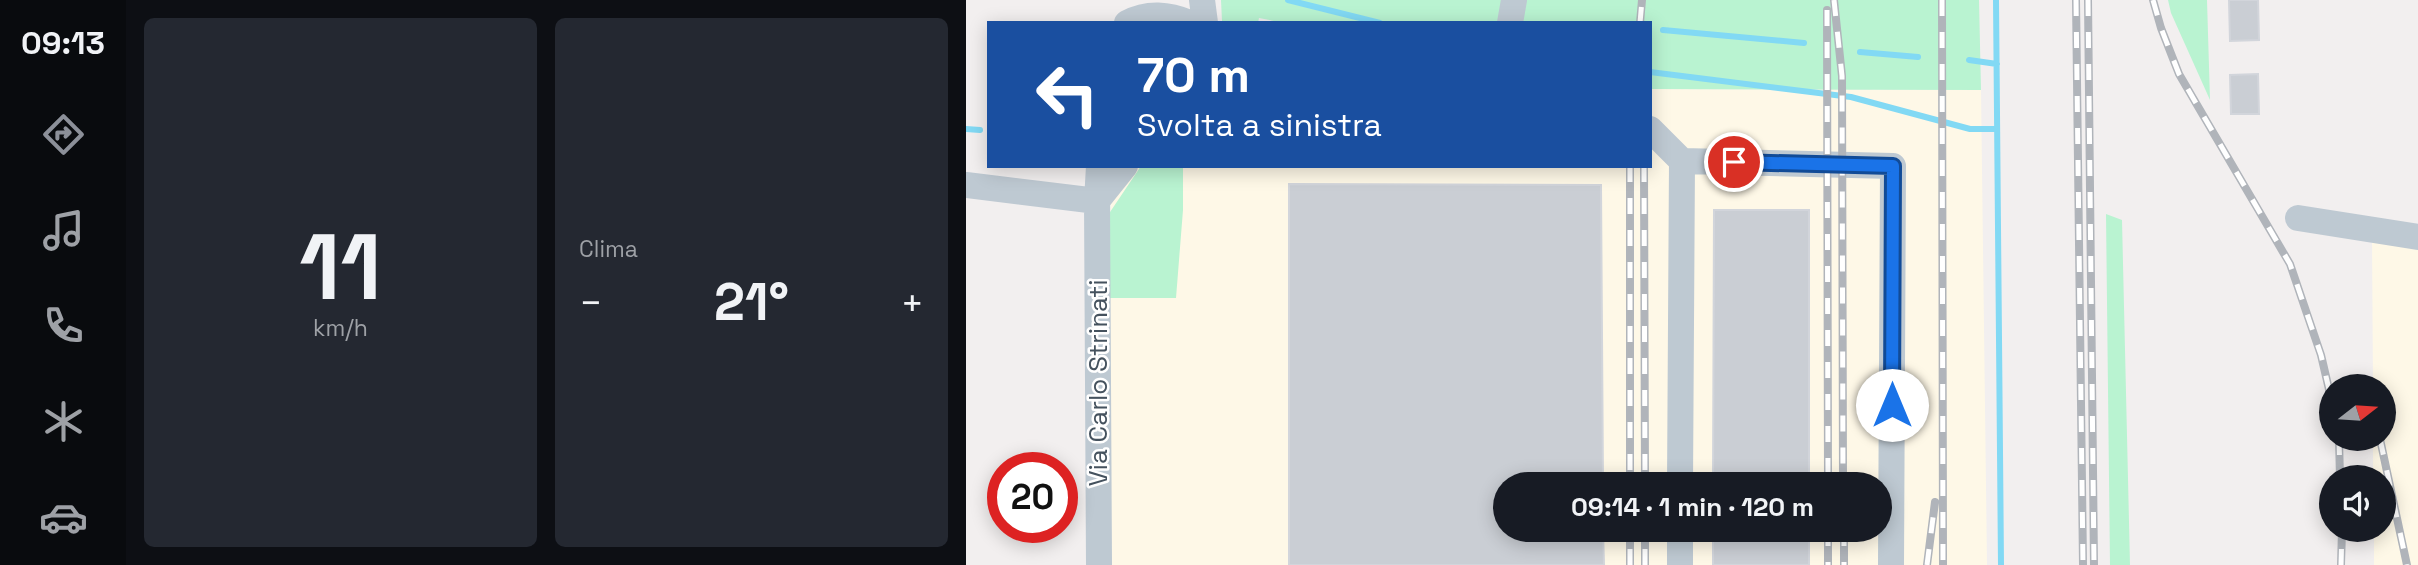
<!DOCTYPE html>
<html lang="it">
<head>
<meta charset="utf-8">
<style>
	body { margin:0; font-family:"Space Grotesk",sans-serif; background:#242831; color:#f1f3f6; height:100vh; display:flex; flex-direction:column; font-size:26px; white-space:nowrap }
	* { box-sizing:border-box; margin:0 }
	p { font-size:23px; color:#9ea1a6 }
	.icon { flex:none; width:38px; height:38px; fill:none; stroke:currentColor; stroke-width:2; stroke-linecap:round; stroke-linejoin:round }
	.map { position:relative; flex:1; overflow:hidden }
	.panel { display:flex; flex-direction:column; gap:18px; padding:18px; background:#0d0f14; width:840px }
	.panel>* { flex:none }
	.guide { position:absolute; left:21px; top:21px; width:665px; height:147px; border-radius:0px; box-shadow:0 4px 18px #0003; background:#1a4fa0; color:#fff; overflow:hidden }
	.needle { width:46px; rotate:73deg }
	.controls { position:absolute; left:1353px; top:374px; display:grid; gap:14px }
	.controls a { display:grid; place-items:center; width:77px; height:77px; border-radius:50%; background:#171b24; box-shadow:0 4px 18px #0003; font-size:35px }
	.speed { position:absolute; left:21px; top:452px; display:flex; gap:14px; font-size:35px; font-weight:700; text-align:center }
	.speed>* { display:grid; place-content:center; width:91px; height:91px; border-radius:50%; background:#171b24; box-shadow:0 4px 18px #0003; line-height:1 }
	.speed .limit { border:10px solid #d22; background:#fff; color:#111 }
	.pin { position:absolute; display:grid; place-items:center; width:60px; height:60px; color:#fff; margin:-30px; border:4px solid #fff; border-radius:50%; box-shadow:0 2px 7px #0007 }
	.me { position:absolute; width:77px; margin:-38px; rotate:0deg; stroke-linejoin:round; filter:drop-shadow(0 0 5px #0008) }
	.turn { display:flex; align-items:center; gap:24px; height:147px; padding:0 35px; font-size:32px }
	.turn .icon { width:91px; height:91px; stroke-width:2.5 }
	.turn b { display:block; font-size:49px; line-height:60px }
	.big { font-size:52px; font-weight:700; line-height:1.1 }
	.panel .widget { flex:1; display:flex; flex-direction:column; justify-content:center; gap:10px; min-width:0; padding:0 24px; border-radius:10px; background:#242831 }
	.panel .dial { align-items:center; gap:0 }
	.dial b { font-size:91px; line-height:1 }
	.heat { display:flex; justify-content:space-between; align-items:center; font-size:38px; direction:ltr }
	.panel .tiles { flex:1; display:grid; gap:18px; grid-template-columns:repeat(2,1fr) }
	.trip { position:absolute; left:527px; top:472px; width:399px; height:70px; border-radius:35px; background:#171b24; box-shadow:0 4px 18px #0003; font-weight:700; line-height:70px; text-align:center }
	main { display:flex; flex:1; min-height:0 }
	.dock { display:flex; flex-direction:column; width:126px; justify-content:space-around; align-items:center; background:#090b0e; color:#9ea1a6 }
	.dock .icon { width:49px; height:49px }
	.dock .selected { color:#8c9099 }
	.dock b { font-size:32px; color:#f1f3f6 }
	.map>svg:first-child { display:block }
	.commercial { fill:#fef8e7; fill-rule:evenodd }
	.green { fill:#b9f3d1 }
	.lines { fill:none; stroke-linecap:round; stroke-linejoin:round }
	.stream { stroke:#82d9f4; stroke-width:6 }
	.building { fill:#caced4; stroke:#d2d5db; stroke-width:2 }
	.minor { stroke:#bec9d2; stroke-width:26 }
	.rail-casing { stroke:#b0b4ba; stroke-width:8 }
	.rail { stroke:#fff; stroke-width:5; stroke-dasharray:16; stroke-linecap:butt }
	.route-casing { stroke:#114b97; stroke-width:18 }
	.route { stroke:#1a73e8; stroke-width:12 }
	.labels { text-anchor:middle; stroke-width:5; stroke-linejoin:round; paint-order:stroke }
	.street-label { font-size:26px; fill:#45525e; stroke:#fff }
</style>
</head>
<body>
<main>
<nav class="dock">
<b>09:13</b>
<svg class="icon selected" aria-label="directions" viewBox="0 0 24 24"><path d="M12 3l9 9-9 9-9-9zM9 14v-3h6M13 9l2 2-2 2"/></svg>
<svg class="icon" aria-label="music" viewBox="0 0 24 24"><path d="M9 18V5l10-2v13"/><circle cx="6" cy="18" r="3"/><circle cx="16" cy="16" r="3"/></svg>
<svg class="icon" aria-label="phone" viewBox="0 0 24 24"><path d="M5 4h4l2 5-3 2q2 4 5 5l2-3 5 2v4C11 20 4 13 5 4z"/></svg>
<svg class="icon" aria-label="climate" viewBox="0 0 24 24"><path d="M12 3v18M4 7l16 10M4 17L20 7"/></svg>
<svg class="icon" aria-label="car" viewBox="0 0 24 24"><path d="M5 17H2v-5l4-1 3-4h7l3 4 3 1v5h-3M9 17h6M6 11h13"/><circle cx="7" cy="17" r="2"/><circle cx="17" cy="17" r="2"/></svg>
</nav>
<section class="panel">
<div class="tiles">
<div class="widget dial"><b>11</b><p>km/h</p></div>
<div class="widget"><p>Clima</p>
<div class="heat"><a>−</a><b class="big">21°</b><a>+</a></div>
</div>
</div>
</section>
<div class="map">
<svg width="1452" height="565" viewBox="0 0 1452 565">
	<rect width="100%" height="100%" fill="#f2efef"/>
	<path class="commercial" d="M684,89L1015,90L1021,565H143L145,166H684ZM539,485H914V530H539Z
		M1406,236L1452,240V565H1408V530H1418V478H1407V439H1418V387H1407Z"/>
	<path class="green" d="M255,0H1013L1015,90L684,89V23H318L293,18L292,23H259L256,21Z
		M1202,0H1241L1244,100L1205,13Z
		M175,166H217V210L210,298H135L138,221Z
		M1140,214L1156,220L1164,565H1144Z"/>
	<g class="lines">
		<path class="stream" d="M322,0L414,23
			M1030,0L1035,565
			M697,30L838,43
			M894,52L952,57
			M1003,60L1031,64
			M684,72L885,97L1004,129H1031
			M0,129L14,130"/>
	</g>
	<path class="building" d="M1263,0H1292L1293,40L1264,41Z
		M1292,74L1293,114H1265L1264,75Z
		M323,184L635,185L637,485H539V530H637L638,565H323Z
		M748,210H843V485H747Z
		M747,530H843V565H747Z"/>
	<g class="lines">
		<path class="minor" d="M236,0L239,23
			M161,23C182,12 202,14 224,23
			M544,23L548,0
			M684,129L716,161
			M0,185L131,201
			M131,201L159,166
			M1332,218L1452,237
			M714,485L716,161L927,166L925,565
			M133,565L131,201L133,166
			M714,565V530"/>
		<defs>
			<path id="rail" d="M868,0L876,76L877,485
				M976,0L977,565
				M1110,0L1117,565
				M1122,0L1128,565
				M1187,0L1195,28L1213,74L1324,264L1355,355L1365,398
				M861,10L862,485
				M674,23L676,0
				M664,166V485
				M678,166L679,485
				M1373,439L1374,478
				M1414,439L1441,565
				M862,530V565
				M878,530V565
				M664,565V530
				M679,565V530
				M961,565L969,502
				M1375,565L1376,530"/>
		</defs>
		<use href="#rail" class="rail-casing"/>
		<use href="#rail" class="rail"/>
	</g>
	<g class="lines">
		<defs>
			<path id="route" d="M768,162L927,166L926,405"/>
		</defs>
		<use href="#route" class="route-casing"/>
		<use href="#route" class="route"/>
	</g>
	<g class="labels">
		<g class="street-label">
			<text transform="translate(132 383) rotate(-90)" y="9">Via Carlo Strinati</text>
		</g>
	</g>
</svg>
<div class="controls">
<a><svg class="needle" viewBox="-14 -14 28 28"><path d="M0-13l5 13h-10z" fill="#e53935"/><path d="M0 13l5-13h-10z" fill="#9ea1a6"/></svg></a>
<a><svg class="icon" aria-label="sound" viewBox="0 0 24 24"><path d="M4 9h4l5-4v14l-5-4H4zM17 9q2 3 0 6"/></svg></a>
</div>
<div class="speed"><div class="limit">20</div></div>
<div class="pin" style="left:768px;top:162px;background:#d93025"><svg class="icon" aria-label="arrive" viewBox="0 0 24 24"><path d="M6 21V4h12l-3 4 3 4H6"/></svg></div>
<svg class="me" style="left:926px;top:405px" viewBox="-20 -20 40 40"><circle r="19" fill="#fff"/><path d="M0-13L10 11 0 6-10 11z" fill="#1a73e8"/></svg>
<div class="trip">09:14 · 1 min · 120 m</div>
<div class="guide">
<div class="turn"><svg class="icon" aria-label="left" viewBox="0 0 24 24"><path d="M17 20v-9H6M10 6l-5 5 5 5"/></svg><div><b>70 m</b>Svolta a sinistra</div></div>
</div>
</div>
</main>
</body>
</html>
